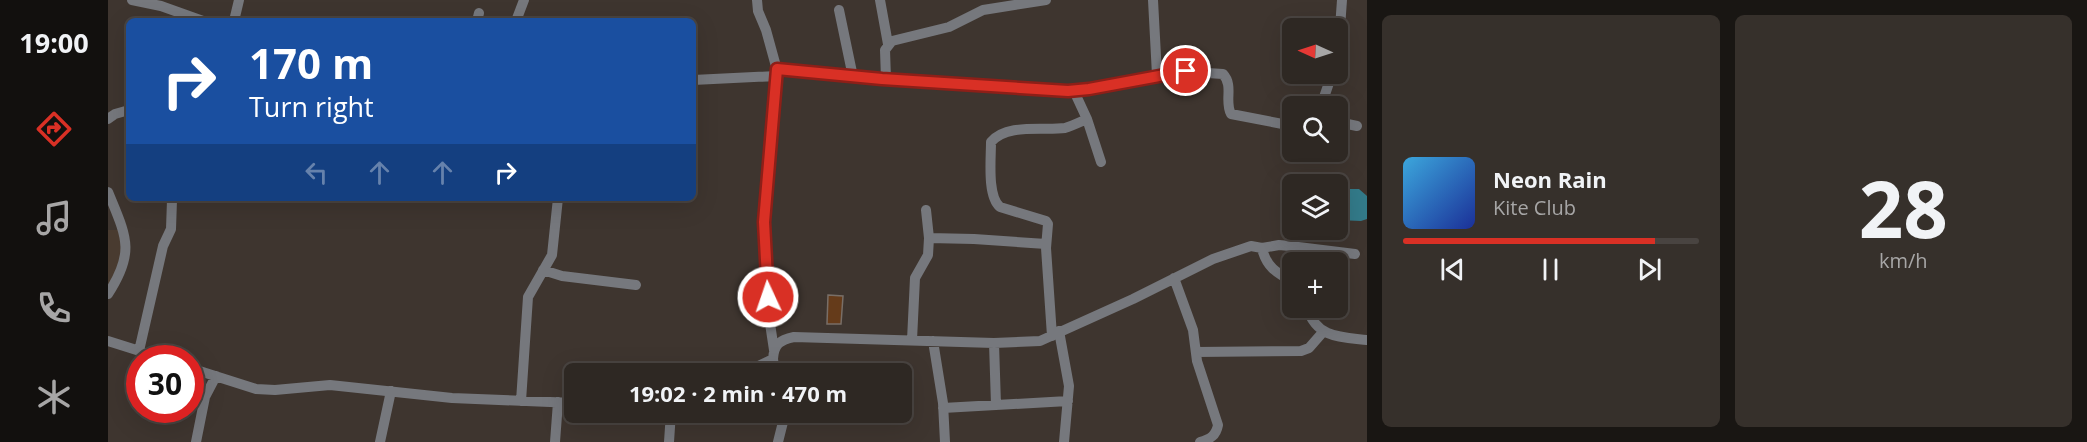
<!DOCTYPE html>
<html lang="en">
<head>
<meta charset="utf-8">
<style>
	body { margin:0; font-family:"Open Sans",sans-serif; background:#36302b; color:#f1f3f6; height:100vh; display:flex; flex-direction:column; font-size:22px; white-space:nowrap }
	* { box-sizing:border-box; margin:0 }
	p { font-size:20px; color:#a7a6a6 }
	.icon { flex:none; width:33px; height:33px; fill:none; stroke:currentColor; stroke-width:2; stroke-linecap:round; stroke-linejoin:round }
	.map { position:relative; flex:1; overflow:hidden }
	.panel { display:flex; flex-direction:column; gap:15px; padding:15px; background:#191613; width:720px }
	.panel>* { flex:none }
	.top-card { position:absolute; left:18px; top:18px; width:570px; height:183px; border-radius:9px; box-shadow:0 6px 24px #0002,0 0 0 2px #494441; background:#1a4fa0; color:#fff; overflow:hidden }
	.needle { width:39px; rotate:273deg }
	.tools { position:absolute; left:1174px; top:18px; display:grid; gap:12px }
	.tools a { display:grid; place-items:center; width:66px; height:66px; border-radius:9px; background:#2e2823; box-shadow:0 6px 24px #0002,0 0 0 2px #494441; font-size:30px }
	.speed { position:absolute; left:18px; top:345px; display:flex; gap:12px; font-size:30px; font-weight:700; text-align:center }
	.speed>* { display:grid; place-content:center; width:78px; height:78px; border-radius:50%; background:#2e2823; box-shadow:0 6px 24px #0002,0 0 0 2px #494441; line-height:1 }
	.speed .limit { border:9px solid #d22; background:#fff; color:#111 }
	.pin { position:absolute; display:grid; place-items:center; width:51px; height:51px; color:#fff; margin:-26px; border:3px solid #fff; border-radius:50%; box-shadow:0 2px 6px #0007 }
	.me { position:absolute; width:66px; margin:-33px; rotate:357deg; stroke-linejoin:round; filter:drop-shadow(0 0 4px #0008) }
	.turn { display:flex; align-items:center; gap:21px; height:126px; padding:0 24px; font-size:27px }
	.turn .icon { width:78px; height:78px; stroke-width:2.5 }
	.turn b { display:block; font-size:42px; line-height:51px }
	.lanes { display:flex; align-items:center; height:57px; padding:0 24px; background:#0003; justify-content:center; gap:30px; direction:ltr }
	.lanes .off { opacity:.35 }
	.panel .card { flex:1; display:flex; flex-direction:column; justify-content:center; gap:9px; min-width:0; padding:0 21px; border-radius:9px; background:#36302b }
	.panel .dial { align-items:center; gap:0 }
	.dial b { font-size:78px; line-height:1 }
	.song { display:flex; align-items:center; gap:18px }
	.cover { width:72px; height:72px; border-radius:9px; background:linear-gradient(135deg,hsl(200 70% 55%),hsl(230 70% 35%)) }
	.played { height:6px; border-radius:3px; background:linear-gradient(90deg,#d93025 85%,#494441 85%) }
	.keys { display:flex; justify-content:space-around; direction:ltr }
	.panel .tiles { flex:1; display:grid; gap:15px; grid-template-columns:repeat(2,1fr) }
	.trip { position:absolute; left:456px; top:363px; width:348px; height:60px; border-radius:9px; background:#2e2823; box-shadow:0 6px 24px #0002,0 0 0 2px #494441; font-weight:700; line-height:60px; text-align:center }
	main { display:flex; flex:1; min-height:0 }
	.menu { display:flex; flex-direction:column; width:108px; justify-content:space-around; align-items:center; background:#12100e; color:#a7a6a6 }
	.menu .icon { width:42px; height:42px }
	.menu .current { color:#d93025 }
	.menu b { font-size:27px; color:#f1f3f6 }
	.map>svg:first-child { display:block }
	.built { fill:#493b30 }
	.water { fill:#337b8a }
	.building { fill:#653b1a; stroke:#786e67; stroke-width:1.5 }
	.lines { fill:none; stroke-linecap:round; stroke-linejoin:round }
	.street { stroke:#76787d; stroke-width:10 }
	.route-casing { stroke:#8d1f18; stroke-width:15 }
	.route { stroke:#d93025; stroke-width:10 }
</style>
</head>
<body>
<main>
<nav class="menu">
<b>19:00</b>
<svg class="icon current" aria-label="directions" viewBox="0 0 24 24"><path d="M12 3l9 9-9 9-9-9zM9 14v-3h6M13 9l2 2-2 2"/></svg>
<svg class="icon" aria-label="music" viewBox="0 0 24 24"><path d="M9 18V5l10-2v13"/><circle cx="6" cy="18" r="3"/><circle cx="16" cy="16" r="3"/></svg>
<svg class="icon" aria-label="phone" viewBox="0 0 24 24"><path d="M5 4h4l2 5-3 2q2 4 5 5l2-3 5 2v4C11 20 4 13 5 4z"/></svg>
<svg class="icon" aria-label="climate" viewBox="0 0 24 24"><path d="M12 3v18M4 7l16 10M4 17L20 7"/></svg>
</nav>
<div class="map">
<svg width="1259" height="442" viewBox="0 0 1259 442">
	<rect width="100%" height="100%" fill="#3e352f"/>
	<path class="built" d="M0,230H11L16,247L14,263L0,290Z"/>
	<path class="water" d="M1230,189H1251L1259,196V219L1253,221L1230,220Z"/>
	<path class="building" d="M720,295L735,296L733,324H719Z"/>
	<g class="lines">
		<path class="street" d="M24,0L53,6L95,21
			M649,0L650,11L658,30L669,70L656,222L661,317L666,350
			M772,0L780,44
			M1045,0L1049,75
			M731,10L745,77
			M126,21L131,0
			M369,21L371,13
			M408,21L416,0
			M1230,56L1234,0
			M669,69L778,79L777,50L784,41L841,27L875,10L938,0
			M778,79L960,91L981,89L1068,71L1115,74C1126,86 1116,101 1123,114L1185,126
			M585,80L669,76
			M966,91L979,119L993,162
			M1213,106L1224,74
			M0,119L7,114L21,110
			M1230,122L1249,126
			M0,192C18,236 28,251 0,294
			M821,238L866,239L938,244
			M1154,248L1171,245L1182,246L1247,254
			M435,270L454,276L528,285
			M1066,278L1085,330L1089,361L1110,425C1108,436 1102,439 1092,442
			M1199,308C1209,338 1231,337 1259,340
			M951,331L961,386L956,442
			M944,336L938,248L940,224L938,221L892,207C879,196 883,159 883,142C899,123 935,131 957,128C964,126 972,122 979,119
			M804,340L807,278L820,255L821,238L818,210
			M0,341L54,358
			M825,341L835,403L837,442
			M886,343L888,405
			M31,351L55,246L63,229L64,200
			M1088,352L1193,351L1201,348L1215,332
			M665,359L667,374
			M82,368L148,389L167,390L222,385L344,398L466,403
			M634,374L665,359C666,344 672,340 686,337L886,343L932,341L1025,299L1105,259L1143,246L1154,248C1158,267 1169,273 1185,282
			M413,401L420,297L444,255L450,198
			M835,408L960,401
			M88,442L97,397L108,376
			M272,442L283,391
			M447,442L450,402
			M561,442L563,412
			M670,442L675,422L674,412"/>
	</g>
	<g class="lines">
		<defs>
			<path id="route" d="M660,297L656,222L669,69L774,79L960,91L981,89L1078,71"/>
		</defs>
		<use href="#route" class="route-casing"/>
		<use href="#route" class="route"/>
	</g>
</svg>
<div class="tools">
<a><svg class="needle" viewBox="-14 -14 28 28"><path d="M0-13l5 13h-10z" fill="#e53935"/><path d="M0 13l5-13h-10z" fill="#a7a6a6"/></svg></a>
<a><svg class="icon" aria-label="search" viewBox="0 0 24 24"><circle cx="10" cy="10" r="6"/><path d="M15 15l6 6"/></svg></a>
<a><svg class="icon" aria-label="layers" viewBox="0 0 24 24"><path d="M12 4l9 5-9 5-9-5zM3 14l9 5 9-5"/></svg></a>
<a>+</a>
</div>
<div class="speed"><div class="limit">30</div></div>
<div class="pin" style="left:1078px;top:71px;background:#d93025"><svg class="icon" aria-label="arrive" viewBox="0 0 24 24"><path d="M6 21V4h12l-3 4 3 4H6"/></svg></div>
<svg class="me" style="left:660px;top:297px" viewBox="-20 -20 40 40"><circle r="17" fill="#d93025" stroke="#fff" stroke-width="3"/><path d="M0-11L8 9 0 5-8 9z" fill="#fff"/></svg>
<div class="trip">19:02 · 2 min · 470 m</div>
<div class="top-card">
<div class="turn"><svg class="icon" aria-label="right" viewBox="0 0 24 24"><path d="M7 20v-9h11M14 6l5 5-5 5"/></svg><div><b>170 m</b>Turn right</div></div>
<div class="lanes"><svg class="icon off" aria-label="left" viewBox="0 0 24 24"><path d="M17 20v-9H6M10 6l-5 5 5 5"/></svg><svg class="icon off" aria-label="ahead" viewBox="0 0 24 24"><path d="M12 20V5M6 11l6-6 6 6"/></svg><svg class="icon off" aria-label="ahead" viewBox="0 0 24 24"><path d="M12 20V5M6 11l6-6 6 6"/></svg><svg class="icon" aria-label="right" viewBox="0 0 24 24"><path d="M7 20v-9h11M14 6l5 5-5 5"/></svg></div>
</div>
</div>
<section class="panel">
<div class="tiles">
<div class="card">
<div class="song"><i class="cover"></i><div><b>Neon Rain</b><p>Kite Club</p></div></div>
<div class="played"></div>
<div class="keys"><svg class="icon" aria-label="previous" viewBox="0 0 24 24"><path d="M18 5L8 12l10 7zM5 5v14"/></svg><svg class="icon" aria-label="pause" viewBox="0 0 24 24"><path d="M8 5v14M16 5v14"/></svg><svg class="icon" aria-label="next" viewBox="0 0 24 24"><path d="M6 5l10 7-10 7zM19 5v14"/></svg></div>
</div>
<div class="card dial"><b>28</b><p>km/h</p></div>
</div>
</section>
</main>
</body>
</html>
